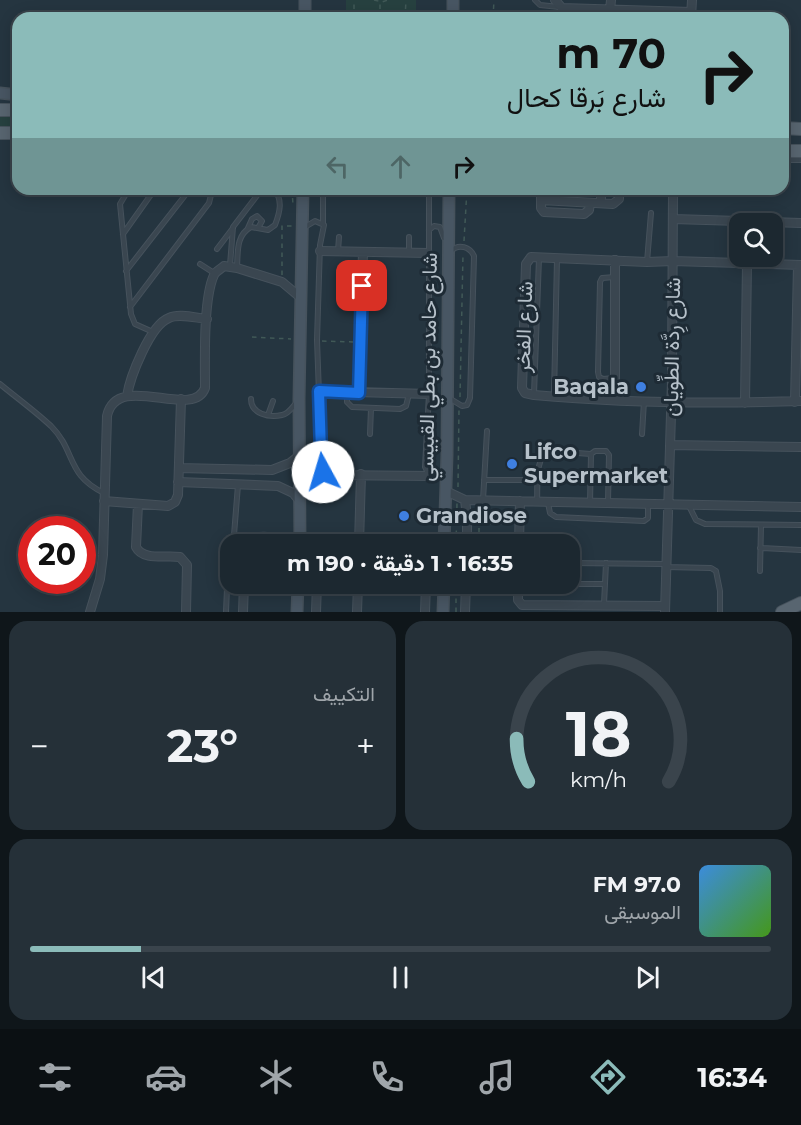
<!DOCTYPE html>
<html lang="ar">
<head>
<meta charset="utf-8">
<style>
	body { margin:0; font-family:Montserrat,Vazirmatn,sans-serif; background:#253038; color:#f1f3f6; direction:rtl; height:100vh; display:flex; flex-direction:column; font-size:22px; white-space:nowrap }
	* { box-sizing:border-box; margin:0 }
	p { font-size:20px; color:#a0a6ab }
	.icon { flex:none; width:33px; height:33px; fill:none; stroke:currentColor; stroke-width:2; stroke-linecap:round; stroke-linejoin:round }
	.map { position:relative; height:612px; overflow:hidden; direction:ltr }
	.side { display:flex; flex-direction:column; gap:9px; padding:9px; background:#0f161a; flex:1 }
	.side>* { flex:none }
	.top-card { position:absolute; left:12px; top:12px; width:777px; height:183px; border-radius:18px; box-shadow:0 3px 15px #0003,0 0 0 2px #3a444c; direction:rtl; background:#8bbbb9; color:#111; overflow:hidden }
	.fabs { position:absolute; left:729px; top:213px; display:grid; gap:12px }
	.fabs a { display:grid; place-items:center; width:54px; height:54px; border-radius:12px; background:#1c2830; box-shadow:0 3px 15px #0003,0 0 0 2px #3a444c; font-size:30px }
	.speed { position:absolute; left:18px; top:516px; display:flex; gap:12px; font-size:30px; font-weight:700; text-align:center }
	.speed>* { display:grid; place-content:center; width:78px; height:78px; border-radius:50%; background:#1c2830; box-shadow:0 3px 15px #0003,0 0 0 2px #3a444c; line-height:1 }
	.speed .limit { border:9px solid #d22; background:#fff; color:#111 }
	.pin { position:absolute; display:grid; place-items:center; width:51px; height:51px; color:#fff; margin:-26px; border-radius:12px; box-shadow:0 3px 9px #0006 }
	.me { position:absolute; width:66px; margin:-33px; rotate:354deg; stroke-linejoin:round; filter:drop-shadow(0 0 4px #0008) }
	.turn { display:flex; align-items:center; gap:21px; height:126px; padding:0 24px; font-size:27px }
	.turn .icon { width:78px; height:78px; stroke-width:2.5 }
	.turn b { display:block; font-size:42px; line-height:51px }
	.lanes { display:flex; align-items:center; height:57px; padding:0 24px; background:#0003; justify-content:center; gap:30px; direction:ltr }
	.lanes .off { opacity:.35 }
	.big { font-size:45px; font-weight:700; line-height:1.1 }
	.side .widget { flex:1; display:flex; flex-direction:column; justify-content:center; gap:9px; min-width:0; padding:0 21px; border-radius:18px; background:#253038 }
	.side .dial { align-items:center; gap:0 }
	.dial svg { height:156px; overflow:visible; fill:none; stroke:#3a444c; stroke-width:7; stroke-linecap:round; text-anchor:middle }
	.dial text { fill:#f1f3f6; stroke:none }
	.song { display:flex; align-items:center; gap:18px }
	.cover { width:72px; height:72px; border-radius:9px; background:linear-gradient(135deg,hsl(210 70% 55%),hsl(100 70% 35%)) }
	.played { height:6px; border-radius:3px; background:linear-gradient(90deg,#8bbbb9 15%,#3a444c 15%) }
	.keys { display:flex; justify-content:space-around; direction:ltr }
	.heat { display:flex; justify-content:space-between; align-items:center; font-size:33px; direction:ltr }
	.side .tiles { flex:1; display:grid; gap:9px; grid-template-columns:1fr 1fr }
	.widget:last-child { grid-column:span 2 }
	.trip { position:absolute; left:220px; top:534px; width:360px; height:60px; border-radius:18px; background:#1c2830; box-shadow:0 3px 15px #0003,0 0 0 2px #3a444c; font-weight:700; line-height:60px; text-align:center; direction:rtl }
	.tab-bar { display:flex; height:96px; justify-content:space-around; align-items:center; background:#0b1013; color:#a0a6ab }
	.tab-bar .icon { width:42px; height:42px }
	.tab-bar .on { color:#8bbbb9 }
	.tab-bar b { font-size:27px; color:#f1f3f6 }
	.map>svg:first-child { display:block }
	.green { fill:#274140 }
	.lines { fill:none; stroke-linecap:round; stroke-linejoin:round }
	.service-casing { stroke:#46525c; stroke-width:6 }
	.minor-casing { stroke:#46525c; stroke-width:10 }
	.secondary-casing { stroke:#46525c; stroke-width:13 }
	.primary-casing { stroke:#46525c; stroke-width:14 }
	.path { stroke:#415957; stroke-width:1.5; stroke-dasharray:4.5 4.5; stroke-linecap:butt }
	.service { stroke:#3a4650; stroke-width:4 }
	.minor { stroke:#3a4650; stroke-width:8 }
	.secondary { stroke:#485663; stroke-width:10 }
	.primary { stroke:#586570; stroke-width:12 }
	.route-casing { stroke:#114b97; stroke-width:15 }
	.route { stroke:#1a73e8; stroke-width:10 }
	.shop-dot { fill:#3f7fe0; stroke:#1e2b35; stroke-width:2 }
	.labels { text-anchor:middle; stroke-width:6; stroke-linejoin:round; paint-order:stroke }
	.street-label { font-size:21px; fill:#b6c1ca; stroke:#1e2b35 }
	.poi-label { font-size:21px; font-weight:bold; fill:#b6c1ca; stroke:#1e2b35; text-anchor:start }
</style>
</head>
<body>
<div class="map">
<svg width="801" height="612" viewBox="0 0 801 612">
	<rect width="100%" height="100%" fill="#253540"/>
	<path class="green" d="M346,0H416V18H346Z
		M0,115L18,116V129L0,128Z"/>
	<g class="lines">
		<defs>
			<path id="service" d="M535,0L540,5L559,7
				M279,17V18
				M783,160H801
				M129,189L120,204L131,314L135,324L153,332
				M429,189V394L425,467L429,475
				M323,223V189
				M305,227L315,221L324,225L320,245L317,340L321,448L323,459L336,473
				M248,228L252,219L257,216L262,221L258,228
				M429,230L434,226L440,227L444,238
				M123,234L155,189
				M217,249L233,228
				M338,251L339,237
				M409,252V237
				M647,262L651,213
				M200,264L214,273
				M230,265L233,227L262,189
				M237,267C238,252 236,235 251,227L268,230L275,225C280,212 283,200 274,189
				M126,271L190,189
				M130,307L209,203L211,195L210,189
				M614,378L603,379L599,377L598,372L600,282L602,278L615,277
				M0,384C17,398 35,411 51,426C76,451 66,475 104,493
				M347,393V402L352,407L400,409L406,406L409,394
				M534,394L539,258
				M554,395L557,259
				M449,398L462,406L467,405L470,398L474,256C470,247 459,243 451,251
				M251,399C251,414 269,418 282,415C289,414 293,406 297,402
				M268,415L273,401
				M370,434L371,408
				M642,434L644,401
				M484,480H529
				M483,500L487,431
				M537,501C538,487 534,456 550,451L591,454
				M548,503L550,513L556,517L644,521L648,518V505
				M590,503L591,454L595,451H606L609,455L608,502
				M689,506L696,520L705,524L801,525
				M468,522L520,521
				M234,535L238,485
				M760,548L801,550
				M570,563L665,564
				M666,567L711,568L716,571L720,591V612
				M760,571L761,525
				M519,584H605
				M604,604L606,563
				M226,612L229,540C235,532 244,536 253,538"/>
			<path id="minor" d="M555,0L562,8L691,12
				M610,10L611,0
				M691,18L692,0
				M541,189V208L544,212L584,214L589,210L590,203
				M541,200L613,204L619,199V189
				M601,203V189
				M673,219L801,223
				M320,251L428,253
				M801,265L673,261L647,262L531,257L526,264L522,388L525,393L534,395C622,403 712,404 801,401
				M319,391L429,394
				M359,393L363,252
				M127,396C130,377 150,325 169,318C179,313 196,318 207,319
				M615,400V260
				M795,402L798,265
				M745,403L747,263
				M670,445L801,447
				M179,468L272,470L290,463L300,455L312,471L321,475L434,476L441,474L447,469
				M178,482L278,486L293,493L300,501
				M446,491L465,500L801,507
				M465,500L467,517V544
				M104,501L168,506L175,502L178,495L181,399
				M138,504L136,547C143,561 166,555 180,557L187,565L186,612
				M300,538L408,537L429,538L440,544
				M246,544C255,532 279,537 291,544
				M359,544L361,474
				M519,544L520,501
				M518,584V600L522,605L665,606
				M90,612L100,579L103,555L107,416C117,370 193,421 205,388C205,361 203,299 214,275C216,271 221,269 224,266L237,268L282,282L301,298
				M243,612L244,584
				M316,612L317,584
				M357,612L358,584
				M425,612L426,584
				M465,612L466,584
				M665,612L672,381L673,189"/>
			<path id="secondary" d="M305,0V18
				M453,18V0
				M0,93L18,95
				M300,544L299,399L303,189
				M444,544L447,455L449,189
				M297,612L298,584
				M443,612L444,584"/>
			<path id="primary" d="M0,110H18
				M783,128L801,129
				M0,133H18
				M783,151H801
				M450,191L451,189
				M782,612L801,603"/>
		</defs>
		<use href="#service" class="service-casing"/>
		<use href="#minor" class="minor-casing"/>
		<use href="#secondary" class="secondary-casing"/>
		<use href="#primary" class="primary-casing"/>
		<path class="path" d="M374,0L382,2L388,0
			M354,18V0
			M380,18V2
			M405,18L406,0
			M493,18L494,0
			M292,189L293,205
			M464,241L467,189
			M282,275V226H292
			M252,337L291,339
			M322,341L353,342
			M460,397L463,254
			M458,487L459,410
			M479,528V544
			M456,544L457,503
			M456,612V584"/>
		<use href="#service" class="service"/>
		<use href="#minor" class="minor"/>
		<use href="#secondary" class="secondary"/>
		<use href="#primary" class="primary"/>
	</g>
	<g class="lines">
		<defs>
			<path id="route" d="M323,472L327,464L321,452L319,391L359,393L362,286"/>
		</defs>
		<use href="#route" class="route-casing"/>
		<use href="#route" class="route"/>
	</g>
	<g class="shop-dot">
		<circle cx="641" cy="387" r="6"/>
		<circle cx="512" cy="464" r="6"/>
		<circle cx="404" cy="516" r="6"/>
	</g>
	<g class="labels">
		<g class="street-label">
			<text transform="translate(524 327) rotate(-88)" y="7">شارع الفخر</text>
			<text transform="translate(672 347) rotate(-89)" y="7">شارع رِدَّة الطِّويان</text>
			<text transform="translate(428 367) rotate(-89)" y="7">شارع حامد بن بطي القبيسي</text>
		</g>
		<g class="poi-label">
			<text x="629" y="394" text-anchor="end">Baqala</text>
			<text x="524" y="459">Lifco<tspan x="524" dy="24">Supermarket</tspan></text>
			<text x="416" y="523">Grandiose</text>
		</g>
	</g>
</svg>
<div class="fabs">
<a><svg class="icon" aria-label="search" viewBox="0 0 24 24"><circle cx="10" cy="10" r="6"/><path d="M15 15l6 6"/></svg></a>
</div>
<div class="speed"><div class="limit">20</div></div>
<div class="pin" style="left:362px;top:286px;background:#d93025"><svg class="icon" aria-label="arrive" viewBox="0 0 24 24"><path d="M6 21V4h12l-3 4 3 4H6"/></svg></div>
<svg class="me" style="left:323px;top:472px" viewBox="-20 -20 40 40"><circle r="19" fill="#fff"/><path d="M0-13L10 11 0 6-10 11z" fill="#1a73e8"/></svg>
<div class="trip">16:35 · 1 دقيقة · 190 m</div>
<div class="top-card">
<div class="turn"><svg class="icon" aria-label="right" viewBox="0 0 24 24"><path d="M7 20v-9h11M14 6l5 5-5 5"/></svg><div><b>70 m</b>شارع بَرقا كحال</div></div>
<div class="lanes"><svg class="icon off" aria-label="left" viewBox="0 0 24 24"><path d="M17 20v-9H6M10 6l-5 5 5 5"/></svg><svg class="icon off" aria-label="ahead" viewBox="0 0 24 24"><path d="M12 20V5M6 11l6-6 6 6"/></svg><svg class="icon" aria-label="right" viewBox="0 0 24 24"><path d="M7 20v-9h11M14 6l5 5-5 5"/></svg></div>
</div>
</div>
<section class="side">
<div class="tiles">
<div class="widget dial"><svg viewBox="0 0 100 80">
<path d="M14 69A42 42 0 1 1 86 69"/>
<path d="M14 69A42 42 0 0 1 8 47" stroke="#8bbbb9"/>
<text x="50" y="56" font-size="32" font-weight="700">18</text>
<text x="50" y="72" font-size="11">km/h</text>
</svg></div>
<div class="widget"><p>التكييف</p>
<div class="heat"><a>−</a><b class="big">23°</b><a>+</a></div>
</div>
<div class="widget">
<div class="song"><i class="cover"></i><div><b>97.0 FM</b><p>الموسيقى</p></div></div>
<div class="played"></div>
<div class="keys"><svg class="icon" aria-label="previous" viewBox="0 0 24 24"><path d="M18 5L8 12l10 7zM5 5v14"/></svg><svg class="icon" aria-label="pause" viewBox="0 0 24 24"><path d="M8 5v14M16 5v14"/></svg><svg class="icon" aria-label="next" viewBox="0 0 24 24"><path d="M6 5l10 7-10 7zM19 5v14"/></svg></div>
</div>
</div>
</section>
<nav class="tab-bar">
<b>16:34</b>
<svg class="icon on" aria-label="directions" viewBox="0 0 24 24"><path d="M12 3l9 9-9 9-9-9zM9 14v-3h6M13 9l2 2-2 2"/></svg>
<svg class="icon" aria-label="music" viewBox="0 0 24 24"><path d="M9 18V5l10-2v13"/><circle cx="6" cy="18" r="3"/><circle cx="16" cy="16" r="3"/></svg>
<svg class="icon" aria-label="phone" viewBox="0 0 24 24"><path d="M5 4h4l2 5-3 2q2 4 5 5l2-3 5 2v4C11 20 4 13 5 4z"/></svg>
<svg class="icon" aria-label="climate" viewBox="0 0 24 24"><path d="M12 3v18M4 7l16 10M4 17L20 7"/></svg>
<svg class="icon" aria-label="car" viewBox="0 0 24 24"><path d="M5 17H2v-5l4-1 3-4h7l3 4 3 1v5h-3M9 17h6M6 11h13"/><circle cx="7" cy="17" r="2"/><circle cx="17" cy="17" r="2"/></svg>
<svg class="icon" aria-label="filters" viewBox="0 0 24 24"><path d="M4 7h16M4 17h16"/><circle cx="9" cy="7" r="2"/><circle cx="15" cy="17" r="2"/></svg>
</nav>
</body>
</html>
